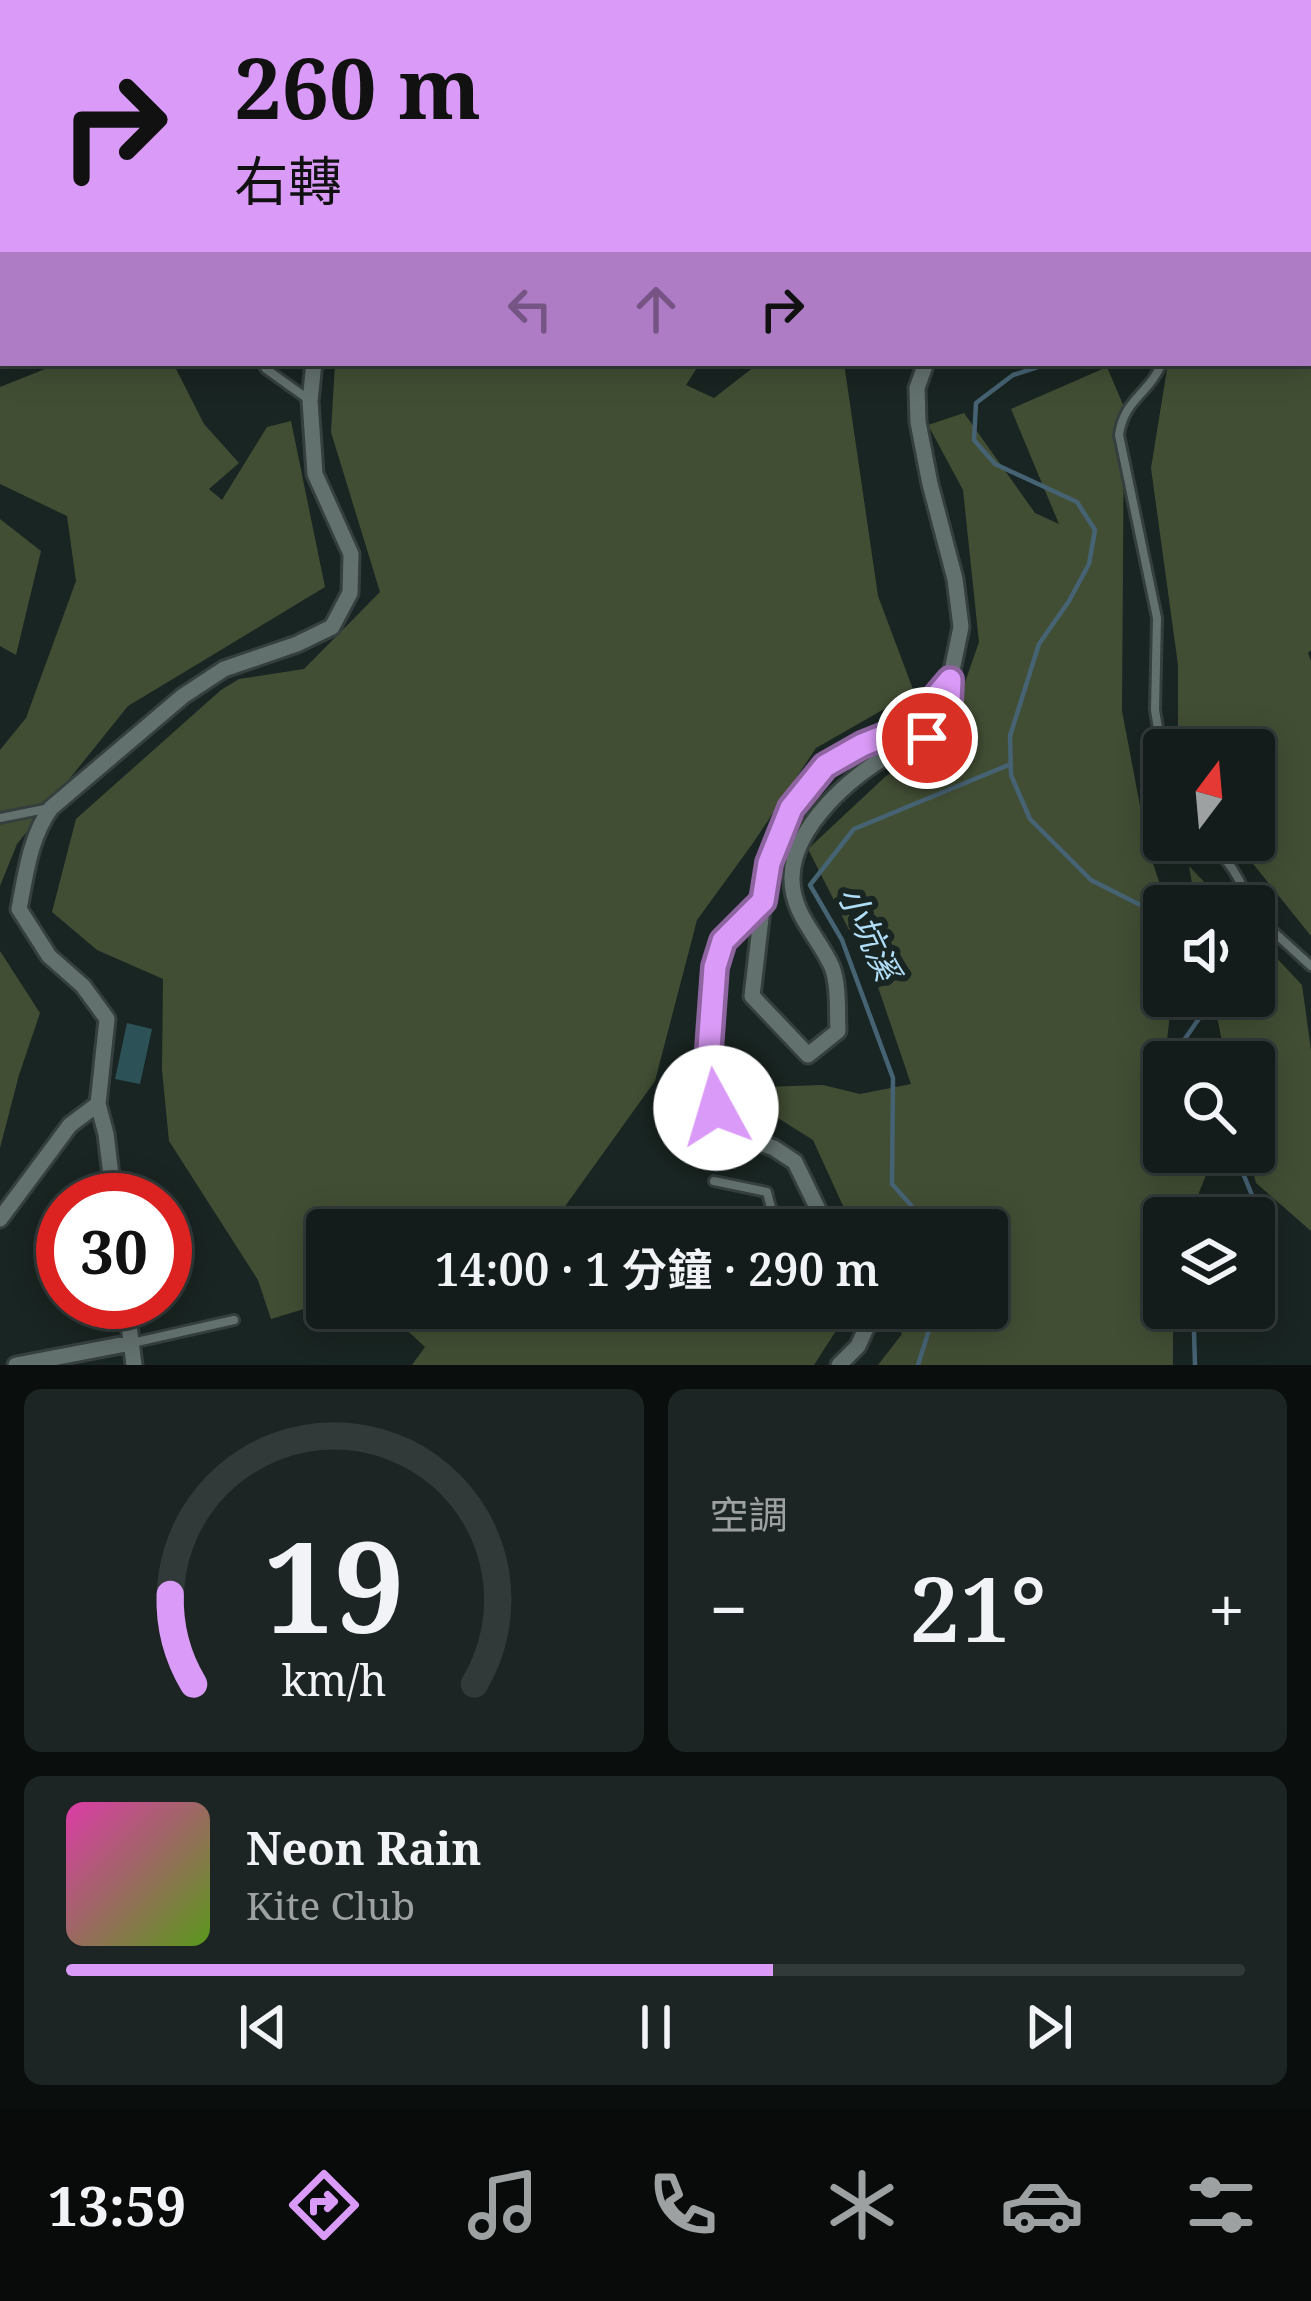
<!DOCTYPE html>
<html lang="zh-TW">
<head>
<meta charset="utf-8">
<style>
	body { margin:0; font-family:"Noto Serif","Noto Sans TC",serif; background:#1c2523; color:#f1f3f6; height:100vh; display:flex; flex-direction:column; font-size:45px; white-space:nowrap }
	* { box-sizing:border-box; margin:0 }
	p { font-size:39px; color:#9da1a2 }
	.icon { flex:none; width:66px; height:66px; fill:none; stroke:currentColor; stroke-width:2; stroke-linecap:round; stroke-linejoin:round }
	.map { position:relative; height:1365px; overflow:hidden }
	.details { display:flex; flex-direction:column; gap:24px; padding:24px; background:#0a0f0e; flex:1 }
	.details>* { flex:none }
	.top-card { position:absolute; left:0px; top:0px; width:1311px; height:366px; box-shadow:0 6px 30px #0003,0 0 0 3px #323a39; background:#da9af7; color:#111; overflow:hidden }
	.needle { width:78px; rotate:16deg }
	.tools { position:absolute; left:1143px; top:729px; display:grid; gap:24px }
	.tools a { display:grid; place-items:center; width:132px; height:132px; border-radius:12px; background:#131c1a; box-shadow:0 6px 30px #0003,0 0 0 3px #323a39; font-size:60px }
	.speed { position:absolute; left:36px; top:1173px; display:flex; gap:24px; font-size:60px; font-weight:700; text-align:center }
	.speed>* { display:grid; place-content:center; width:156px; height:156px; border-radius:50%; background:#131c1a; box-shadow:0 6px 30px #0003,0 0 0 3px #323a39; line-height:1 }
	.speed .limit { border:18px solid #d22; background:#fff; color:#111 }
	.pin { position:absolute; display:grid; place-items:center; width:102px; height:102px; color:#fff; margin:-51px; border:6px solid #fff; border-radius:50%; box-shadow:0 3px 12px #0007 }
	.me { position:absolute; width:132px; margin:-66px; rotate:354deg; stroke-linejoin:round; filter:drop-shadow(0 0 9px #0008) }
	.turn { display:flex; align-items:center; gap:42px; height:252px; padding:0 36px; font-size:54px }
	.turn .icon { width:156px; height:156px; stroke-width:2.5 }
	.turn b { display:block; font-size:84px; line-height:102px }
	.lanes { display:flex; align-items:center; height:114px; padding:0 36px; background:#0003; justify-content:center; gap:60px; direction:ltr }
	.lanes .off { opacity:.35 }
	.big { font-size:90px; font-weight:600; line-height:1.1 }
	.details .widget { flex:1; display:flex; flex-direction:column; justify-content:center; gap:18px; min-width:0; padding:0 42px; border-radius:18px; background:#1c2523 }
	.details .dial { align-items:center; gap:0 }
	.dial svg { height:312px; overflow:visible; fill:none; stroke:#323a39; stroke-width:7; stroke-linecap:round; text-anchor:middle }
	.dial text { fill:#f1f3f6; stroke:none }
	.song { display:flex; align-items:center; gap:36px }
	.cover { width:144px; height:144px; border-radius:18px; background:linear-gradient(135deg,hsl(320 70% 55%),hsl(90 70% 35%)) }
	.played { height:12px; border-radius:6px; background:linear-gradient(90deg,#da9af7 60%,#323a39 60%) }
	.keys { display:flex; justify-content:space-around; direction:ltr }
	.heat { display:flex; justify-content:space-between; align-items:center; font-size:66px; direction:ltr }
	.details .tiles { flex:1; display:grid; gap:24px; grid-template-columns:1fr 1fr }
	.widget:last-child { grid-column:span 2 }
	.trip { position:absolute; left:306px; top:1209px; width:702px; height:120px; border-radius:12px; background:#131c1a; box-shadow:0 6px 30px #0003,0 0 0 3px #323a39; font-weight:600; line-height:120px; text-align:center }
	.tabs { display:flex; height:192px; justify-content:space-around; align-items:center; background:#080b0a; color:#9da1a2 }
	.tabs .icon { width:84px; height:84px }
	.tabs .on { color:#da9af7 }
	.tabs b { font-size:54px; color:#f1f3f6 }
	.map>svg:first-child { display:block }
	.forest { fill:#424e34 }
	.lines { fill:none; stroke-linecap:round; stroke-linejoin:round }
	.stream { stroke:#466374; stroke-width:4.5 }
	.river { stroke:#466374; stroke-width:24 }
	.building { fill:#2c5258 }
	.lane-casing { stroke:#353f3d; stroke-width:14 }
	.street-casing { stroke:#353f3d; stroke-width:21 }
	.lane { stroke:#63716e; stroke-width:8 }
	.street { stroke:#63716e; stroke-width:15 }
	.route-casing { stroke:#8e64a1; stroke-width:30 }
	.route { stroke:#da9af7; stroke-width:21 }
	.labels { text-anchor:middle; stroke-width:12; stroke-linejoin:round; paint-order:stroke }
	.water-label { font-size:33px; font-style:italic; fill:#b0ddf7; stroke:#192522 }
</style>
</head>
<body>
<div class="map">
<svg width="1311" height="1365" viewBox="0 0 1311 1365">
	<rect width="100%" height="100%" fill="#192522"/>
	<path class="forest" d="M0,0H107L106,3H3V249L0,250Z
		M401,0H964L963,3H401Z
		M1307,0H1311V650L1308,653L1311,661V936L1234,840H1254V750H1178V665L1151,468L1168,363H1308Z
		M60,363H173L204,424L239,463L209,489L222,500L267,427L291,421L325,587L128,706L17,844L0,886V750L26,718L76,581L67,516L0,484V387Z
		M335,363H700L686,385L714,398L759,363H844L878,596L914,692L816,748L753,843L697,920L655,1081L548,1230H327V1302L271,1319L258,1280L169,1141L162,1070L163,979L97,950L52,912L76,819L221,690L239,679L304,669L380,592L331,432Z
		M1107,367L1124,407L1122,711L1148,848L1167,906H1164V996H1172L1161,1094L1164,1097V1152H1215L1189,1218H1164V1308H1173V1365H878L902,1334L890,1308H987V1230H854L813,1140L730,1088L823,1085L860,1094L911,1084L878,987L808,849L886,776L945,740L979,642L963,490L928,425L964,413L1035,513L1059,524L1011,409Z
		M0,519L41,551L16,655L0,646Z
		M1189,866L1227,906H1196Z
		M1254,934L1302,985L1311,1050V1231L1256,1183L1248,1152H1254V1062H1226L1213,996H1254Z
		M0,951L40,1013L19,1075L0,1148Z
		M383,1308H837L841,1323L814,1365H412L425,1347Z"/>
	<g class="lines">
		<path class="stream" d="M1050,363L1013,375L976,403L974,440L995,464L1077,502L1095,530L1089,564L1069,601L1039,644L1010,736L1011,775L1030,819L1091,880L1164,917
			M1169,1062L1200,1017L1207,996
			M1164,1070L1153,1089L1164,1101
			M1226,1152L1240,1166L1263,1222L1260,1250L1254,1254
			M933,1230L892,1184L893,1078L842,940L810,885L854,829L1011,764
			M918,1365L936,1308
			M1195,1365L1194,1332L1205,1308"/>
		<path class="river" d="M1145,0L1146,3"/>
	</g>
	<path class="building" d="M127,1023L152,1029L140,1084L115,1079Z
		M692,1207L778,1225L777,1230H687Z"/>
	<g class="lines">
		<defs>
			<path id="lane" d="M262,363L266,369L308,399
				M1162,363C1149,394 1124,399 1119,435L1157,618L1155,710L1164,766
				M0,818L50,808
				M1209,840C1226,859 1244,880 1248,906
				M1254,914L1311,966
				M714,1181L767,1192L772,1212L821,1219
				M132,1343L234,1320"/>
			<path id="street" d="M382,3V0
				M999,3V0
				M1293,3L1294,0
				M763,901L752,996L808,1055L838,1031C837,1011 839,986 832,967C818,936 791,913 792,877C793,827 852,774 893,753C903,748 919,745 927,738C941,726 949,698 950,680
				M114,1200L106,1134L98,1104L107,1019L83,986L49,956L19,909C26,873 30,837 51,808L183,696L224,669L297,644L332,627L350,593L351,554L315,474L310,401L314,363
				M0,1219L70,1125L98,1104
				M828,1230L795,1162L774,1148L735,1134L716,1108L708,1077L715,967L723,941L763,901L768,863L791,808L825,766L862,745L912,725L950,680L961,627L955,579L930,484L918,422L917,388L926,363
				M126,1302L134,1365
				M16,1365L131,1343
				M839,1365L858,1346L869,1322L864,1308"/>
		</defs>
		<use href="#lane" class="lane-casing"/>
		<use href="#street" class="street-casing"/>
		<use href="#lane" class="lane"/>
		<use href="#street" class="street"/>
	</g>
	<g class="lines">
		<defs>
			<path id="route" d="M716,1108L707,1077L715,967L723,941L763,901L769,863L791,808L825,766L862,745L912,725L950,680L949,701L927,738"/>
		</defs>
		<use href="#route" class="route-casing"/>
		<use href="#route" class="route"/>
	</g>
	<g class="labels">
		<g class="water-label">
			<text transform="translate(869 933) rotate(65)" y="12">小坑溪</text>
		</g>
	</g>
</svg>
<div class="tools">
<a><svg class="needle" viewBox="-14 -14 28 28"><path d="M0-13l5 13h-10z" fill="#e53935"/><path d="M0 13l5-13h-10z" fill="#9da1a2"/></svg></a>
<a><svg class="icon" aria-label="sound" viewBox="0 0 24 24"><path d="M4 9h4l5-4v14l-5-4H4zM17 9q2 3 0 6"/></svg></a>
<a><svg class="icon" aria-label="search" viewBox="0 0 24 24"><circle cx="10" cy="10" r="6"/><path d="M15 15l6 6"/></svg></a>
<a><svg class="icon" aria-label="layers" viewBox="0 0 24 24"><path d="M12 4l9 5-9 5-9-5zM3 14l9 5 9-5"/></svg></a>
</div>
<div class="speed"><div class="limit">30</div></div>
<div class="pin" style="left:927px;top:738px;background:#d93025"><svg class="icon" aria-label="arrive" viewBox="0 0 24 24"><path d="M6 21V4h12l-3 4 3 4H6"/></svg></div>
<svg class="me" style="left:716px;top:1108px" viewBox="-20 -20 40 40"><circle r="19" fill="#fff"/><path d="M0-13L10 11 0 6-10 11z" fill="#da9af7"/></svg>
<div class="trip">14:00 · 1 分鐘 · 290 m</div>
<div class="top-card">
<div class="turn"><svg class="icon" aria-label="right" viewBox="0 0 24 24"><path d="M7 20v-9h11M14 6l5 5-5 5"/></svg><div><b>260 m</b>右轉</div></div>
<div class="lanes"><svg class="icon off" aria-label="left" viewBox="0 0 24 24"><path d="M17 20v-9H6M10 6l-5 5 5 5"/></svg><svg class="icon off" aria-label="ahead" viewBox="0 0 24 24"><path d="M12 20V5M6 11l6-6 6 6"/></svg><svg class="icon" aria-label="right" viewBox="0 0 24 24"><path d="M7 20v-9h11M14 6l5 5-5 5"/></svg></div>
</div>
</div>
<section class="details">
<div class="tiles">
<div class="widget dial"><svg viewBox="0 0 100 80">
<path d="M14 69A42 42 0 1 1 86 69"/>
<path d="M14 69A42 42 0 0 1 8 46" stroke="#da9af7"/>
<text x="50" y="56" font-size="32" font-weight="700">19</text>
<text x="50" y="72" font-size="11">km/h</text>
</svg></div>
<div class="widget"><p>空調</p>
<div class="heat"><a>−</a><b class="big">21°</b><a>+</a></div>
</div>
<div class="widget">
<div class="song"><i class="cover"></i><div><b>Neon Rain</b><p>Kite Club</p></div></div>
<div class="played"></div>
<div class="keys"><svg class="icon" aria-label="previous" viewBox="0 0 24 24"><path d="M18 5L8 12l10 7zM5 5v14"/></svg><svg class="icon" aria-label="pause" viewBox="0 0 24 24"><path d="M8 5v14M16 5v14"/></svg><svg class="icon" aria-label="next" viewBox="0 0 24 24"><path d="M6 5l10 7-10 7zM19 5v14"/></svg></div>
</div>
</div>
</section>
<nav class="tabs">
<b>13:59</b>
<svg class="icon on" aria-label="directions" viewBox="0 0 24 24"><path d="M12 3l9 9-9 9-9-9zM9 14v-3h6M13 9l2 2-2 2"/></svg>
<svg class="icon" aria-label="music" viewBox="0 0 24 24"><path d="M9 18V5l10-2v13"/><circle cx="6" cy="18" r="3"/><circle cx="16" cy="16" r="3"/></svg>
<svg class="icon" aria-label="phone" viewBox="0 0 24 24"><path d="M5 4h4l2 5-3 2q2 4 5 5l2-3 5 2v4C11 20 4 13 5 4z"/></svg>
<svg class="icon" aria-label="climate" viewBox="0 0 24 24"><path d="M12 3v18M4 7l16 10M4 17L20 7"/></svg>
<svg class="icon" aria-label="car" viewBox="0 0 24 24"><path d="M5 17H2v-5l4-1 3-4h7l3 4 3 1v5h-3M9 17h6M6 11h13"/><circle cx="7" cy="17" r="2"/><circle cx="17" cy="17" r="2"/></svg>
<svg class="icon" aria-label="filters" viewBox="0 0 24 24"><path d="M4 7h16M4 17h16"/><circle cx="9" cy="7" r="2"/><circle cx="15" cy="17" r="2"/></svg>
</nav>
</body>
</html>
